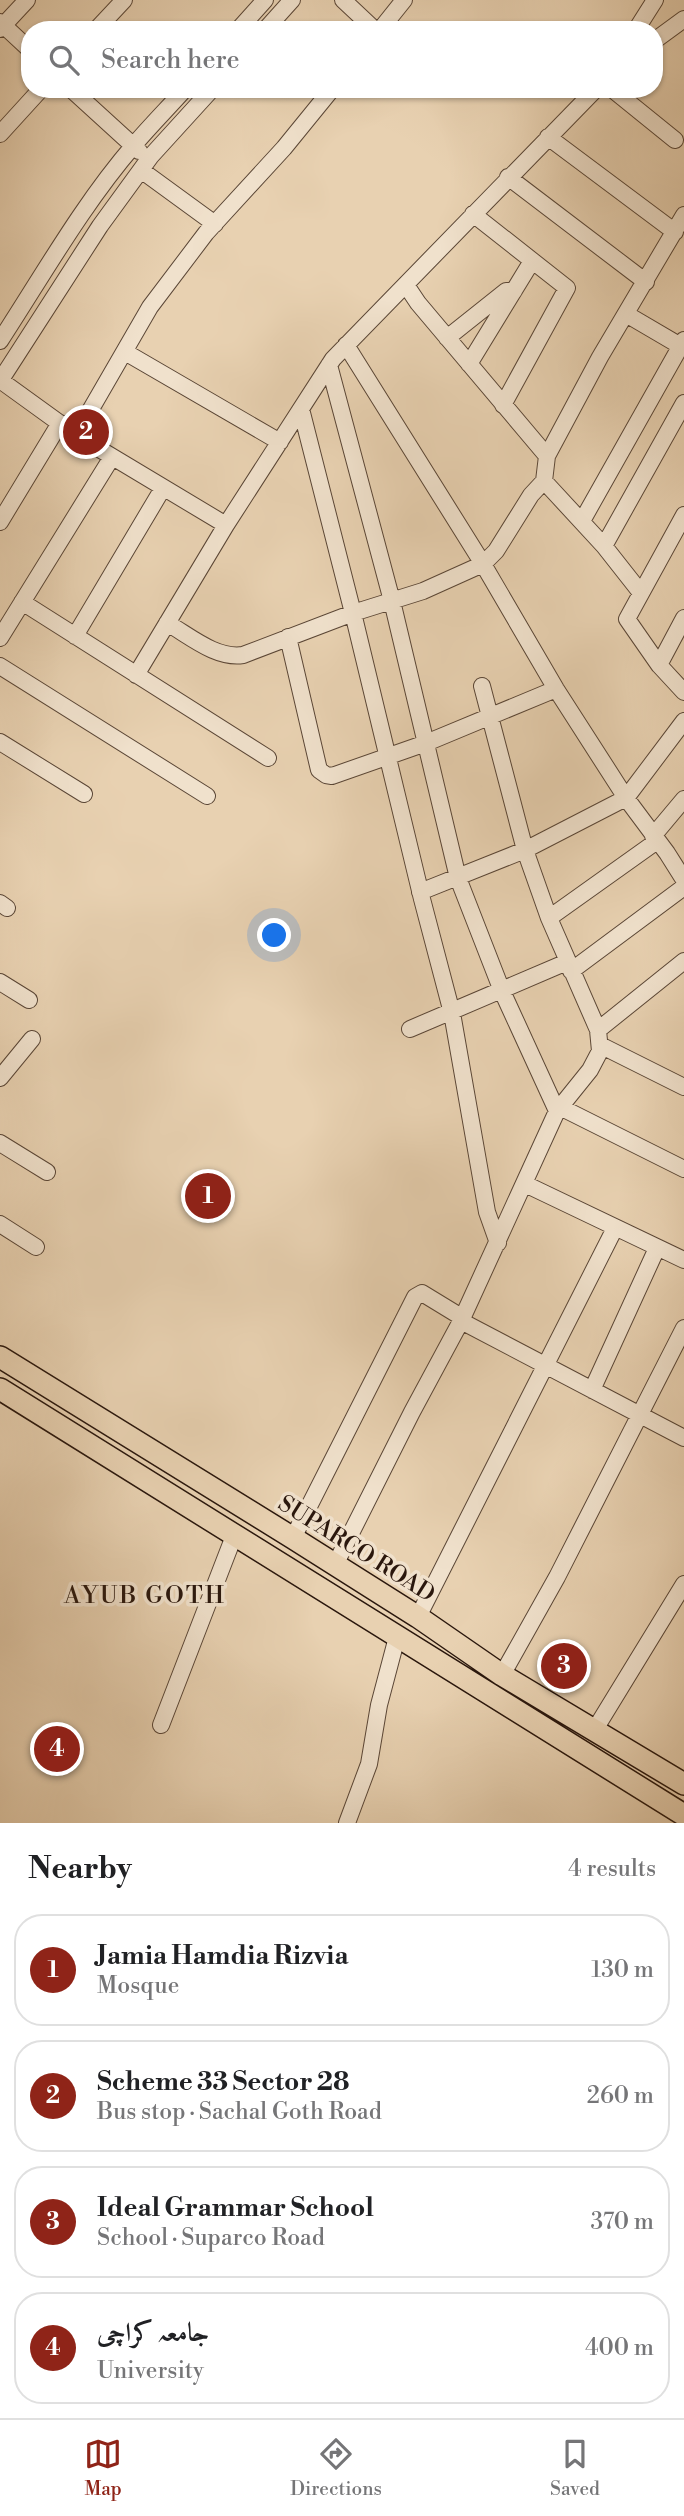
<!DOCTYPE html>
<meta charset="utf-8">
<style>
body{margin:0;font-family:"Libre Bodoni",Amiri,serif;background:#f2f2f2;color:#202124}
.you{position:absolute;left:275px;top:936px;width:24px;height:24px;margin:-18px;border:5px solid #fff;border-radius:50%;background:#1a73e8;box-shadow:0 0 0 10px #1a73e833}
.badge{display:grid;place-items:center;width:46px;height:46px;border-radius:50%;background:#8f2418;color:#fff;font-size:23px;font-weight:700}
.pin{position:absolute;translate:-50% -50%;border:4px solid #fff;box-shadow:0 2px 7px #0006}
.list{margin:0;padding:0;list-style:none}
h2{display:flex;justify-content:space-between;align-items:center;height:91px;margin:0;padding:0 28px;font-size:30px}
h2 small{font-size:23px;font-weight:400;color:#757577}
.list li{display:grid;grid-template-columns:46px 1fr auto;gap:21px;align-items:center;box-sizing:border-box;height:112px;margin:0 14px 14px;padding:0 14px;border:2px solid #e0e0e0;border-radius:28px}
.list b{display:block;font-size:26px;white-space:nowrap}
.list p{margin:0;font-size:23px;white-space:nowrap;color:#757577}
.list em{font-size:23px;font-style:normal;color:#757577}
.icon{flex:none;width:38px;height:38px;fill:none;stroke:currentColor;stroke-width:2;stroke-linecap:round;stroke-linejoin:round}
.map{position:relative;flex:none;width:684px;height:1823px;overflow:hidden}
.search{position:absolute;background:#fff;box-shadow:0 2px 5px #0004;left:21px;right:21px;top:21px;height:77px;display:flex;align-items:center;gap:18px;box-sizing:border-box;padding:0 24px;border-radius:28px;color:#757577;font-size:26px}
.sheet{height:595px;background:#fff}
nav{display:flex;justify-content:space-around;align-items:center;box-sizing:border-box;height:98px;border-top:2px solid #e0e0e0;background:#fff;font-size:19px;color:#757577}
nav a{display:grid;justify-items:center;gap:4px}
nav .on{color:#8f2418}
.map>svg:first-child{display:block}
</style>
<div class="map">
<svg width="684" height="1823" viewBox="0 0 684 1823">
<rect width="100%" height="100%" fill="#e8d1b1"/>
<filter id="stains"><feTurbulence type="fractalNoise" baseFrequency=".00286" numOctaves="4"/><feColorMatrix values="0 0 0 0 .2 0 0 0 0 .09 0 0 0 0 .02 0 0 0 .5 -.17"/></filter>
<radialGradient id="worn" r=".72"><stop offset=".6" stop-color="#630" stop-opacity="0"/><stop offset="1" stop-color="#630" stop-opacity=".3"/></radialGradient>
<g fill="none" stroke-linecap="round" stroke-linejoin="round">
<defs>
<path id="minor" d="M 343,0 L 375,30
M 0,22 L 30,50
M 0,29 L 27,0
M 96,30 L 124,0
M 238,30 L 265,0
M 265,30 L 292,0
M 380,30 L 404,0
M 636,30 L 655,0
M 654,41 L 684,19
M 71,89 L 139,151
M 612,89 L 675,140
M 0,134 L 41,89
M 548,137 L 675,232
M 141,170 L 215,224
M 508,177 L 646,282
M 473,214 L 567,288 L 503,405
M 406,285 L 418,303 L 547,456 L 544,481 L 604,546
M 626,314 L 684,348
M 447,338 L 506,291 L 514,291
M 0,341 C 43,275 83,204 134,145 C 150,126 168,108 185,89
M 346,345 L 483,564 L 556,689 L 626,798 L 667,853 L 684,880
M 125,352 L 280,442
M 469,364 L 532,261
M 329,365 L 392,601 L 458,878 L 502,991 L 557,1111
M 0,380 L 76,435 L 226,525
M 0,381 L 100,226 L 151,156 L 212,89
M 301,409 L 353,613 L 422,899 L 452,1013 L 487,1212 L 498,1243
M 76,435 L 150,307 L 206,233 L 284,148 L 332,89
M 547,456 L 600,357 L 684,215
M 684,515 L 627,619 L 659,665 L 684,692
M 582,521 L 684,340
M 0,522 L 60,423
M 641,593 L 604,546 L 684,403
M 22,602 L 268,758
M 167,623 C 190,636 216,659 243,655 L 353,613 L 423,591 L 483,564 L 496,551 L 531,495 L 544,481
M 75,636 L 163,488
M 288,637 L 319,770 L 326,775 L 332,776 L 426,743 L 556,689
M 0,638 L 112,457
M 659,665 L 684,618
M 0,666 L 207,796
M 136,675 L 226,525 L 333,359 L 596,89
M 0,742 L 84,794
M 653,836 L 684,799
M 420,892 L 525,850 L 626,798 L 684,721
M 0,903 L 7,908
M 549,918 L 657,841
M 571,971 L 684,887
M 0,982 L 29,1000
M 410,1029 L 567,962
M 598,1030 L 684,961
M 600,1045 L 684,1087
M 0,1078 L 32,1039
M 560,1107 L 684,1169
M 0,1143 L 47,1172
M 525,1184 L 684,1260
M 0,1224 L 36,1247
M 461,1321 L 684,1438
M 592,1390 L 657,1248
M 293,1538 L 415,1297 L 422,1293 L 463,1318
M 335,1565 L 412,1412 L 461,1321 L 557,1111 L 590,1070 L 600,1051 L 598,1030 L 549,918 L 525,850 L 482,686
M 418,1617 L 615,1228
M 502,1675 L 557,1577 L 684,1328
M 161,1725 L 234,1536
M 594,1731 L 684,1584
M 347,1823 L 369,1764 L 379,1705 L 397,1637"/>
<path id="major" d="M 0,1357 L 293,1538 L 418,1617 L 502,1675 L 684,1784
M 0,1389 L 684,1815"/>
</defs>
<use href="#minor" stroke="#5a4636" stroke-width="18"/>
<use href="#major" stroke="#2a170d" stroke-width="24"/>
<use href="#minor" stroke="#f0e1cc" stroke-width="16"/>
<use href="#major" stroke="#e8d1b1" stroke-width="21"/>
</g>
<g text-anchor="middle" stroke-width="7" stroke-linejoin="round" paint-order="stroke">
<g font-size="23" fill="#2a170d" stroke="#f0e1cc">
<text transform="translate(357 1548) rotate(32)" y="8">SUPARCO ROAD</text>
</g>
<g font-size="24" letter-spacing="2" fill="#2a170d" stroke="#f0e1cc">
<text x="145" y="1603">AYUB GOTH</text>
</g>
</g>
<rect width="100%" height="100%" filter="url(#stains)"/>
<rect width="100%" height="100%" fill="url(#worn)"/>
</svg>
<div class="you"></div>
<div class="pin badge" style="left:208px;top:1196px">1</div>
<div class="pin badge" style="left:86px;top:432px">2</div>
<div class="pin badge" style="left:564px;top:1666px">3</div>
<div class="pin badge" style="left:57px;top:1749px">4</div>
<div class="search"><svg class="icon" aria-label="search" viewBox="0 0 24 24"><circle cx="10" cy="10" r="6"/><path d="M15 15l6 6"/></svg>Search here</div>
</div>
<section class="sheet">
<h2>Nearby<small>4 results</small></h2>
<ul class="list">
<li><span class="badge">1</span><div><b>Jamia Hamdia Rizvia</b><p>Mosque</p></div><em>130 m</em></li>
<li><span class="badge">2</span><div><b>Scheme 33 Sector 28</b><p>Bus stop · Sachal Goth Road</p></div><em>260 m</em></li>
<li><span class="badge">3</span><div><b>Ideal Grammar School</b><p>School · Suparco Road</p></div><em>370 m</em></li>
<li><span class="badge">4</span><div><b>جامعہ کراچی</b><p>University</p></div><em>400 m</em></li>
</ul>
</section>
<nav>
<a class="on"><svg class="icon" aria-label="map" viewBox="0 0 24 24"><path d="M3 6l6-2 6 2 6-2v14l-6 2-6-2-6 2zM9 4v14M15 6v14"/></svg>Map</a>
<a><svg class="icon" aria-label="directions" viewBox="0 0 24 24"><path d="M12 3l9 9-9 9-9-9zM9 14v-3h6M13 9l2 2-2 2"/></svg>Directions</a>
<a><svg class="icon" aria-label="saved" viewBox="0 0 24 24"><path d="M7 4h10v16l-5-4-5 4z"/></svg>Saved</a>
</nav>
